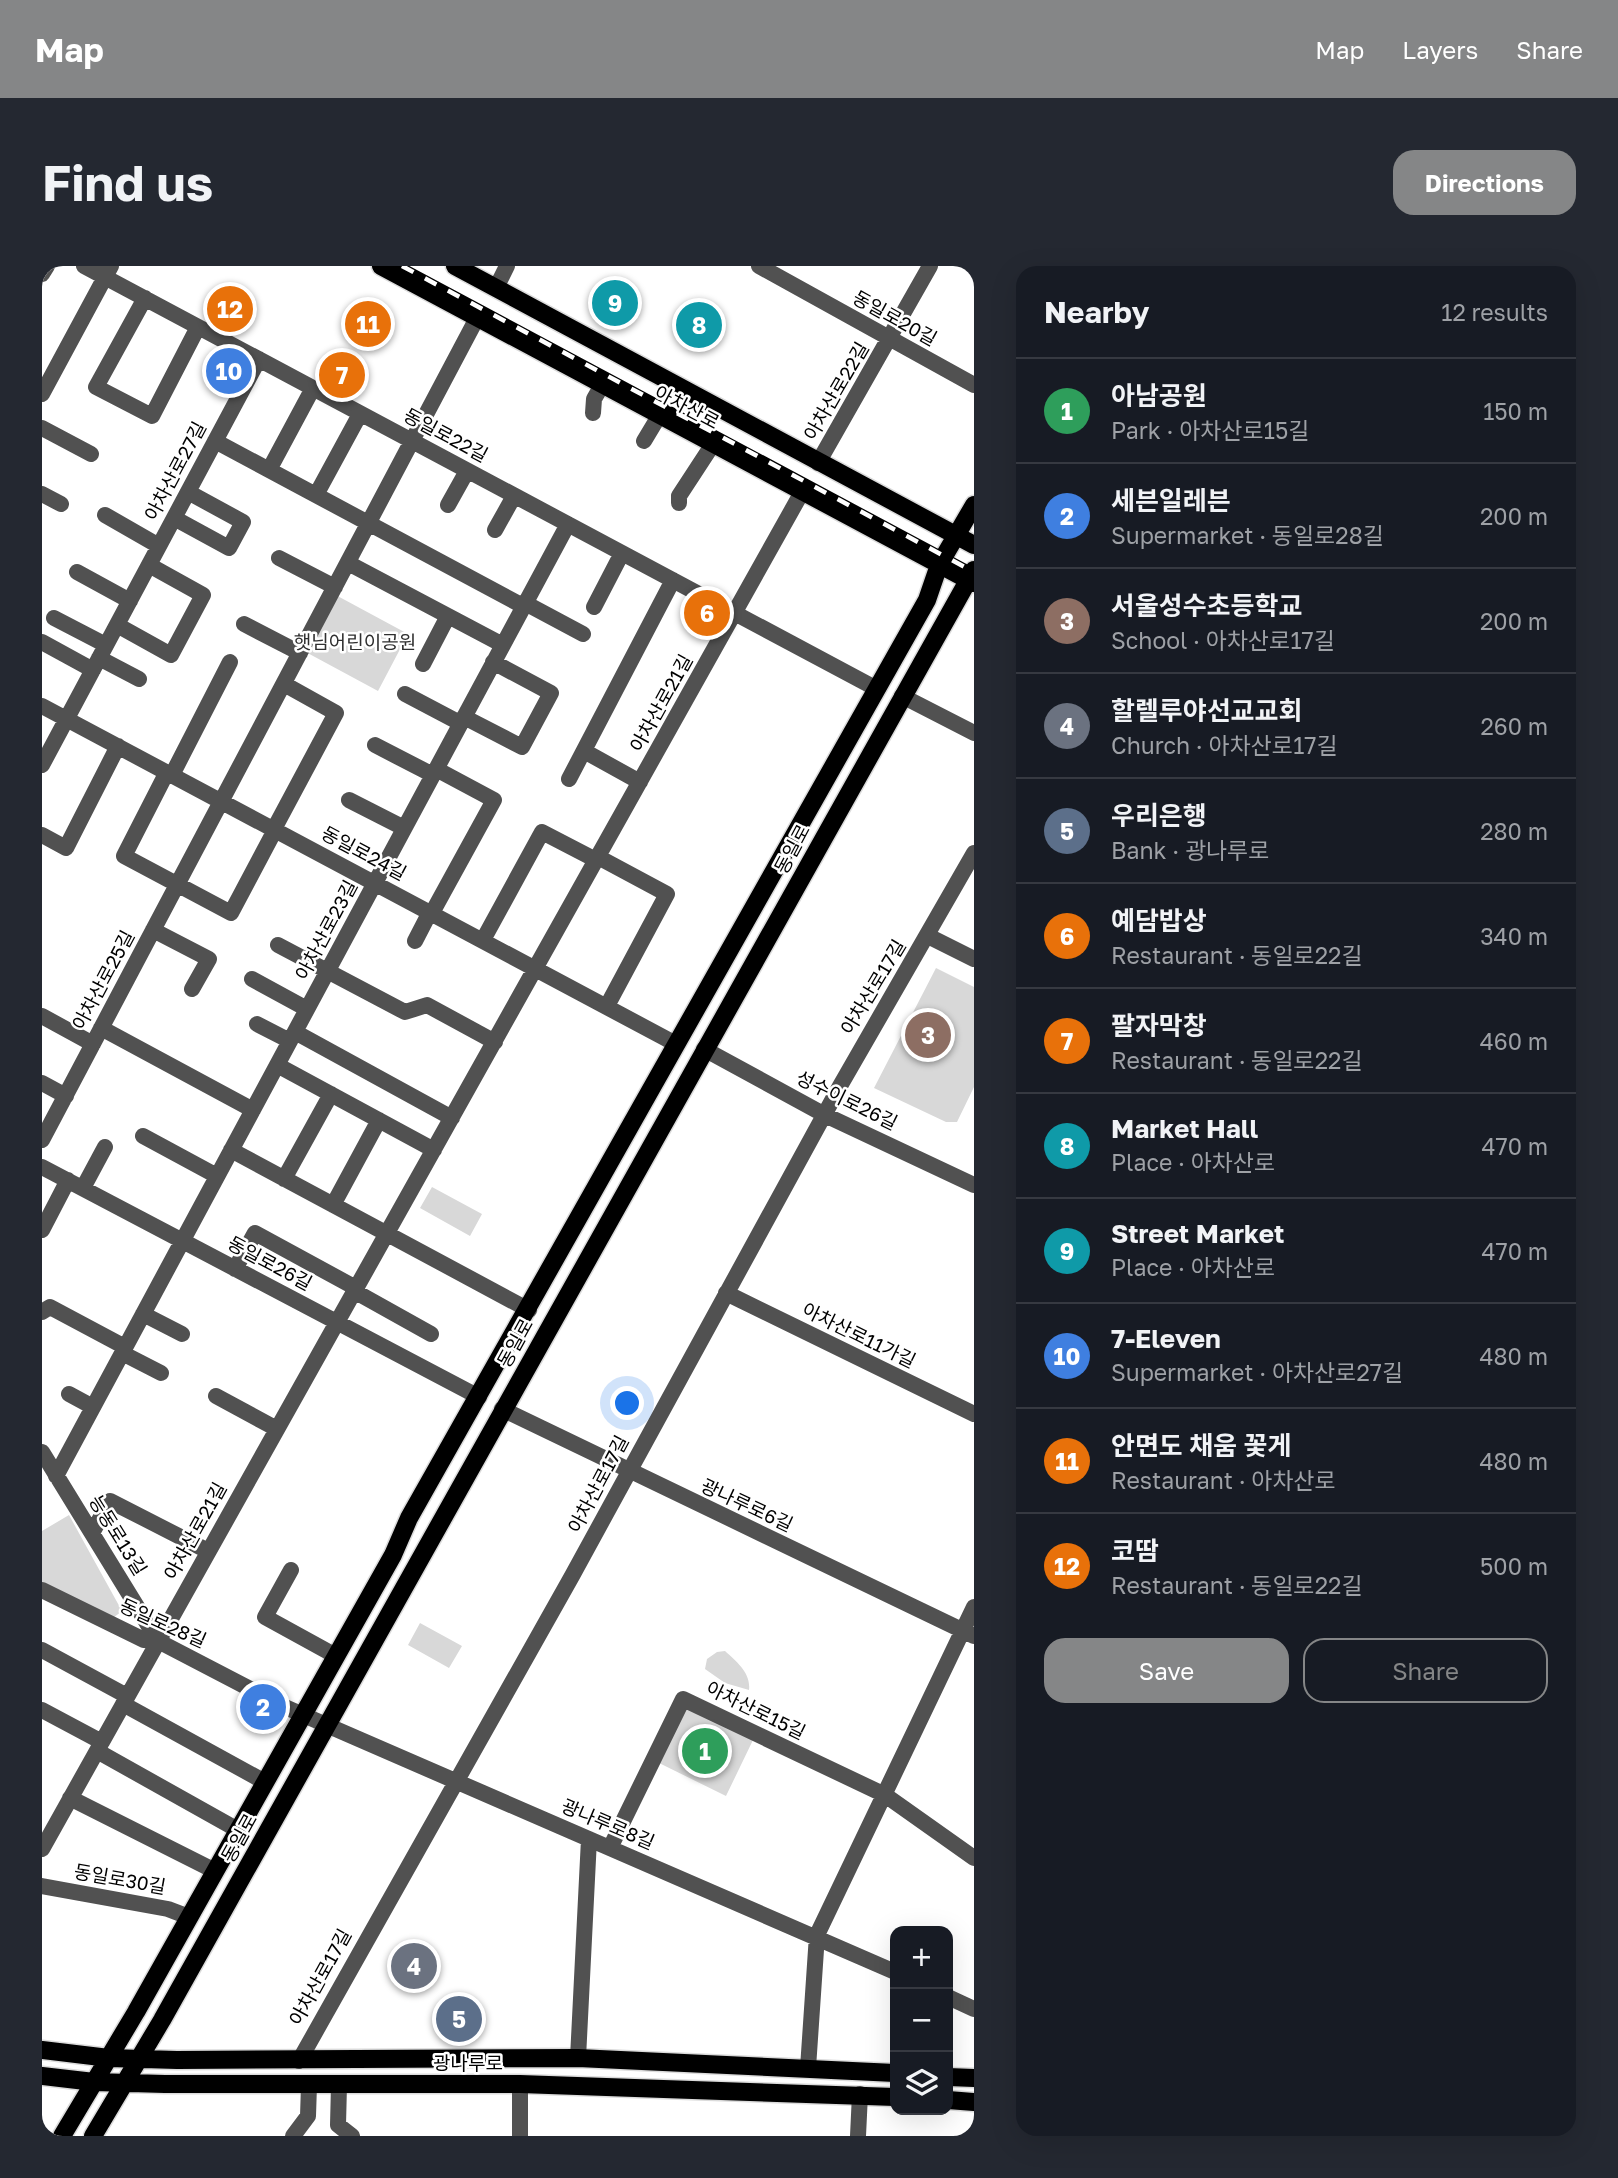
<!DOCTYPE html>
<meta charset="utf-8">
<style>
body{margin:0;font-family:"Golos Text","Noto Sans KR",sans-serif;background:#242831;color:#f1f3f6}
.controls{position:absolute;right:21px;bottom:21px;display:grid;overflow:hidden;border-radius:14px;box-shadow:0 7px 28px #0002}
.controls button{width:63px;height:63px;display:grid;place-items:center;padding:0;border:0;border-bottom:2px solid #363941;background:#171b24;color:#f1f3f6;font:35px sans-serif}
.you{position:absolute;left:586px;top:1138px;width:24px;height:24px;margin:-18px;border:5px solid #fff;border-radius:50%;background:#1a73e8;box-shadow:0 0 0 10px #1a73e833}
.badge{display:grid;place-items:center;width:46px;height:46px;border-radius:50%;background:#858687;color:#fff;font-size:23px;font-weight:700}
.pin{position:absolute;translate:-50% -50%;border:4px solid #fff;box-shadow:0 2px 7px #0006}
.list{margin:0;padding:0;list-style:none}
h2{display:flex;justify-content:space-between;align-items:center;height:91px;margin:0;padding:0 28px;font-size:30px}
h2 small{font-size:23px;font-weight:400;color:#9ea1a6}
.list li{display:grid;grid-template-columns:46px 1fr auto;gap:21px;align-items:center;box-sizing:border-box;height:105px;padding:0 28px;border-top:2px solid #363941}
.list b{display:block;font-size:26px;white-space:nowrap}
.list p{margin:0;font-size:23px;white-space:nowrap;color:#9ea1a6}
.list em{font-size:23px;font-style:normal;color:#9ea1a6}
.actions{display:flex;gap:14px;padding:21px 28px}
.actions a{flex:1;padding:16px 0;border:2px solid #858687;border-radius:21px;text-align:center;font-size:24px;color:#858687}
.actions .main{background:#858687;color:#fff}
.icon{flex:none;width:38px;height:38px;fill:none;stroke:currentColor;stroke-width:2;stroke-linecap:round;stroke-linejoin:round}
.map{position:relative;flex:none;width:932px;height:1870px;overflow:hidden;border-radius:21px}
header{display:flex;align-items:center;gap:42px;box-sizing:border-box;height:98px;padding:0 35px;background:#858687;color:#fff}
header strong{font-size:33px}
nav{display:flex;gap:38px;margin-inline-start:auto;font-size:24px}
.intro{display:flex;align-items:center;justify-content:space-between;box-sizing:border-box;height:168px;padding:0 42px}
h1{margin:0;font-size:49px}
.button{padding:18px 32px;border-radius:21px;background:#858687;color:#fff;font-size:24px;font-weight:700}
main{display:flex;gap:42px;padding:0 42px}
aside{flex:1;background:#171b24;border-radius:21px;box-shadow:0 7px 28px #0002}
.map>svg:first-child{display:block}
</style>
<header>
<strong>Map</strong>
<nav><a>Map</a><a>Layers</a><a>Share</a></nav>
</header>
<div class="intro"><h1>Find us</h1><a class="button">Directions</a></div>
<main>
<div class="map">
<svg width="932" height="1870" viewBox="0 0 932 1870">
<rect width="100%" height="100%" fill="#fff"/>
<path fill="#d8d8d8" d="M 290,327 L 366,368 L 336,425 L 260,384 Z
M 894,702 L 932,721 L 932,821 L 915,856 L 904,856 L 832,822 Z
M 390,921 L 440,948 L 428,970 L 378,942 Z
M 27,1249 L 80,1345 L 71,1352 L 0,1316 L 0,1265 Z
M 378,1357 L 420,1380 L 407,1402 L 366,1379 Z
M 683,1385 C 695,1396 709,1407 707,1424 L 683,1417 L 663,1403 L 665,1393 L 675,1386 Z
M 642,1440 L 711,1474 L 684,1530 L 615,1496 Z"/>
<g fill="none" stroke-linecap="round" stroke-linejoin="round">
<defs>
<path id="major" d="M 339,0 L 932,317
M 413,0 L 932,279
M 0,1784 L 67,1792 L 135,1794 L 536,1792 L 853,1807
M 0,1810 L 52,1816 L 123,1818 L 478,1818 L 853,1831
M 906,1811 L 932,1812
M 906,1834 L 932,1836
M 20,1870 L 94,1746 L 351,1289 L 367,1252 L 885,334 L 897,299 L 932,239
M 51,1870 L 120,1754 L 932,304"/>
</defs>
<use href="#major" stroke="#dbdbdb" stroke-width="21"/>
<path stroke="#515151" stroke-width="16" d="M 42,0 L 835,423
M 717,0 L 932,119
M 0,8 L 5,0
M 454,22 L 465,0
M 103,32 L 54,121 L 110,150 L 156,61
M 0,128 L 69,0
M 551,147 L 552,133 L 560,119
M 0,162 L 49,188
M 173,175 L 481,340
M 602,175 L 617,150
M 776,197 L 888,0
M 227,204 L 271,122
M 0,228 L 19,238
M 274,229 L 318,148
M 637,237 L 637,230 L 671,178
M 406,239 L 425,205
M 63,249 L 117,280
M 132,252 L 187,282 L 201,256 L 146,226
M 453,264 L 472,230
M 237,292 L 293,321
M 306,297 L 461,379
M 35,306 L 88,335
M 483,337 L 541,368
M 552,341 L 580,287
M 12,352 L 64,379
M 202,358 L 258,387
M 75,359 L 129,389 L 161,329 L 107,299
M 0,376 L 51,404
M 57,392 L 97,413
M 381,398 L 406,350
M 363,428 L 418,457
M 860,430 L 932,467
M 0,440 L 634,778
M 422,451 L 480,481 L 509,427 L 451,396
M 333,479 L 391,509
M 542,485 L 598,516
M 0,499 L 217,93
M 125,506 L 82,590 L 189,647 L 233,564
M 130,509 L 188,396
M 527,513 L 631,314
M 307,534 L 362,562
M 232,563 L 294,447 L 242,418
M 0,569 L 24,582 L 76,480
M 556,591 L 625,628 L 565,740
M 390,647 L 452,534 L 394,503
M 111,664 L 167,693 L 150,723
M 886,670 L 932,693
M 441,674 L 500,566 L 554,594
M 373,675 L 388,646
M 236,679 L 363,746 L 385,739 L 453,776
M 210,713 L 265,743
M 0,750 L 51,778
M 215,758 L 248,775
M 59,762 L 211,844
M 253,766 L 410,852
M 662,783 L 783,849 L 932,919
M 235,799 L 392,884
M 0,817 L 24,830
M 101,870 L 175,910
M 0,874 L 435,52
M 189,884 L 487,1044
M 0,901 L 437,1131
M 242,913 L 289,828
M 41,922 L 63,881
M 291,939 L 337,854
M 0,964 L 26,914
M 193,1003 L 213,967 L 314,1022
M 312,1025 L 389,1068
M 684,1027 L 932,1148
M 0,1046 L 8,1041 L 83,1081
M 101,1048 L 140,1068
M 80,1087 L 119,1107
M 27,1128 L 51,1141
M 174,1130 L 235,1163
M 460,1143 L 932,1370
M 0,1186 L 116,1375
M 14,1210 L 526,258
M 50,1267 L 68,1235 L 166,1285
M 249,1304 L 223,1351 L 294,1390
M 0,1324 L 102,1374 L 116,1375 L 243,1441 L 853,1706
M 0,1384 L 85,1430
M 81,1438 L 223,1516
M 0,1444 L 60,1476
M 55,1485 L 196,1564
M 28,1532 L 173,1605
M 568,1582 L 641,1433 L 843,1529 L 932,1592
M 0,1583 L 760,226
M 0,1620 L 126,1643 L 147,1651
M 906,1731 L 932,1743
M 536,1792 L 547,1573
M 257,1795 L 530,1310 L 798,820 L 932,587
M 766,1802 L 775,1669 L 932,1341
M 478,1818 L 478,1870
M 297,1819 L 296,1859 L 310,1870
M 251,1870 L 266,1850 L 267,1819
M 816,1870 L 818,1828"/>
<use href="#major" stroke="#000" stroke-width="18"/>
<defs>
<path id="rail" d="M 360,0 L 932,306"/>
</defs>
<use href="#rail" stroke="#000" stroke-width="7"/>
<use href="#rail" stroke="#fff" stroke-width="4.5" stroke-dasharray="13" stroke-linecap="butt"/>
</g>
<g text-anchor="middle" stroke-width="5" stroke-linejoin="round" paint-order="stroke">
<g font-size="19" fill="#000" stroke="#fff">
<text transform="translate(853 52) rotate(29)" y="7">동일로20길</text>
<text transform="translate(794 125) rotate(-60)" y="7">아차산로22길</text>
<text transform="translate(645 141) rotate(28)" y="7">아차산로</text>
<text transform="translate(404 169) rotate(28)" y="7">동일로22길</text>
<text transform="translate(133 205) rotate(-62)" y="7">아차산로27길</text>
<text transform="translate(619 437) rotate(-61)" y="7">아차산로21길</text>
<text transform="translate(750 583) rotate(-62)" y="7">동일로</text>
<text transform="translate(322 587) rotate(28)" y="7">동일로24길</text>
<text transform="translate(284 664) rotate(-62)" y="7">아차산로23길</text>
<text transform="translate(61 714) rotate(-62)" y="7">아차산로25길</text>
<text transform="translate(831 721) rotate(-59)" y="7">아차산로17길</text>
<text transform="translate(805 834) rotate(26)" y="7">성수이로26길</text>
<text transform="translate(228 997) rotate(28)" y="7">동일로26길</text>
<text transform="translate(817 1069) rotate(26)" y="7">아차산로11가길</text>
<text transform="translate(473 1077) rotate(-61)" y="7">동일로</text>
<text transform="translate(556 1218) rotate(-62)" y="7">아차산로17길</text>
<text transform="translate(705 1239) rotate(25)" y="7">광나루로6길</text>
<text transform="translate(153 1265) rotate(-61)" y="7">아차산로21길</text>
<text transform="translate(76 1269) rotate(58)" y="7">능동로13길</text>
<text transform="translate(121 1357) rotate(24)" y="7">동일로28길</text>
<text transform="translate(714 1444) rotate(26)" y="7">아차산로15길</text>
<text transform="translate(566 1558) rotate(23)" y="7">광나루로8길</text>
<text transform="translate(197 1572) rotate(-61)" y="7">동일로</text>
<text transform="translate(78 1613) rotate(10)" y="7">동일로30길</text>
<text transform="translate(278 1711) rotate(-61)" y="7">아차산로17길</text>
<text x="426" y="1804">광나루로</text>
</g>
<g font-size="19" fill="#2f2f2f" stroke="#fff">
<text x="313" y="383">햇님어린이공원</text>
</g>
</g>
</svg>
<div class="controls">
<button>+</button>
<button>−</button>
<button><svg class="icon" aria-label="layers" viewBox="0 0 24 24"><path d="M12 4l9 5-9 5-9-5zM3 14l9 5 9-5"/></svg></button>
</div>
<div class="you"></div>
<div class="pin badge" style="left:663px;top:1485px;background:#2e9e5b">1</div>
<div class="pin badge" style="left:221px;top:1441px;background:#3f7fe0">2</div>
<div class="pin badge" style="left:886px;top:769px;background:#8d6e63">3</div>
<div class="pin badge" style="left:372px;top:1700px;background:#6b7280">4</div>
<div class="pin badge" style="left:417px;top:1753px;background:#5c6f8a">5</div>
<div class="pin badge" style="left:665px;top:347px;background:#e8710a">6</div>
<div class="pin badge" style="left:300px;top:109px;background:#e8710a">7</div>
<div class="pin badge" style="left:657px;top:59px;background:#0f9aa8">8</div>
<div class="pin badge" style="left:573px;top:37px;background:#0f9aa8">9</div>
<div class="pin badge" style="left:187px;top:105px;background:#3f7fe0">10</div>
<div class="pin badge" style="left:326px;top:58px;background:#e8710a">11</div>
<div class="pin badge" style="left:188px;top:43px;background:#e8710a">12</div>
</div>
<aside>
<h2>Nearby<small>12 results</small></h2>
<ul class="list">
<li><span class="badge" style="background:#2e9e5b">1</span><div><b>아남공원</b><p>Park · 아차산로15길</p></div><em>150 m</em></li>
<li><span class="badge" style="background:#3f7fe0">2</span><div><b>세븐일레븐</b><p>Supermarket · 동일로28길</p></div><em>200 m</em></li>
<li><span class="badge" style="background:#8d6e63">3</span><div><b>서울성수초등학교</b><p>School · 아차산로17길</p></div><em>200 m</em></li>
<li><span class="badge" style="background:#6b7280">4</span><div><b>할렐루야선교교회</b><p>Church · 아차산로17길</p></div><em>260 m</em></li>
<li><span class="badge" style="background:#5c6f8a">5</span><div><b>우리은행</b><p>Bank · 광나루로</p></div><em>280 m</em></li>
<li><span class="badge" style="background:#e8710a">6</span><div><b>예담밥상</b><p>Restaurant · 동일로22길</p></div><em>340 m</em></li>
<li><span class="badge" style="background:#e8710a">7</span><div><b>팔자막창</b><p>Restaurant · 동일로22길</p></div><em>460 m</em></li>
<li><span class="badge" style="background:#0f9aa8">8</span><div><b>Market Hall</b><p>Place · 아차산로</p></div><em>470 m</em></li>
<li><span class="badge" style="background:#0f9aa8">9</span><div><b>Street Market</b><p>Place · 아차산로</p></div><em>470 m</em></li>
<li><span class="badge" style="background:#3f7fe0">10</span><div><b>7-Eleven</b><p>Supermarket · 아차산로27길</p></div><em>480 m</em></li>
<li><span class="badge" style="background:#e8710a">11</span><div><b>안면도 채움 꽃게</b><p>Restaurant · 아차산로</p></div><em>480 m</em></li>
<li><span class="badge" style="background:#e8710a">12</span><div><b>코땀</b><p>Restaurant · 동일로22길</p></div><em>500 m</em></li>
</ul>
<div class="actions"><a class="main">Save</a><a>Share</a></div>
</aside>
</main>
